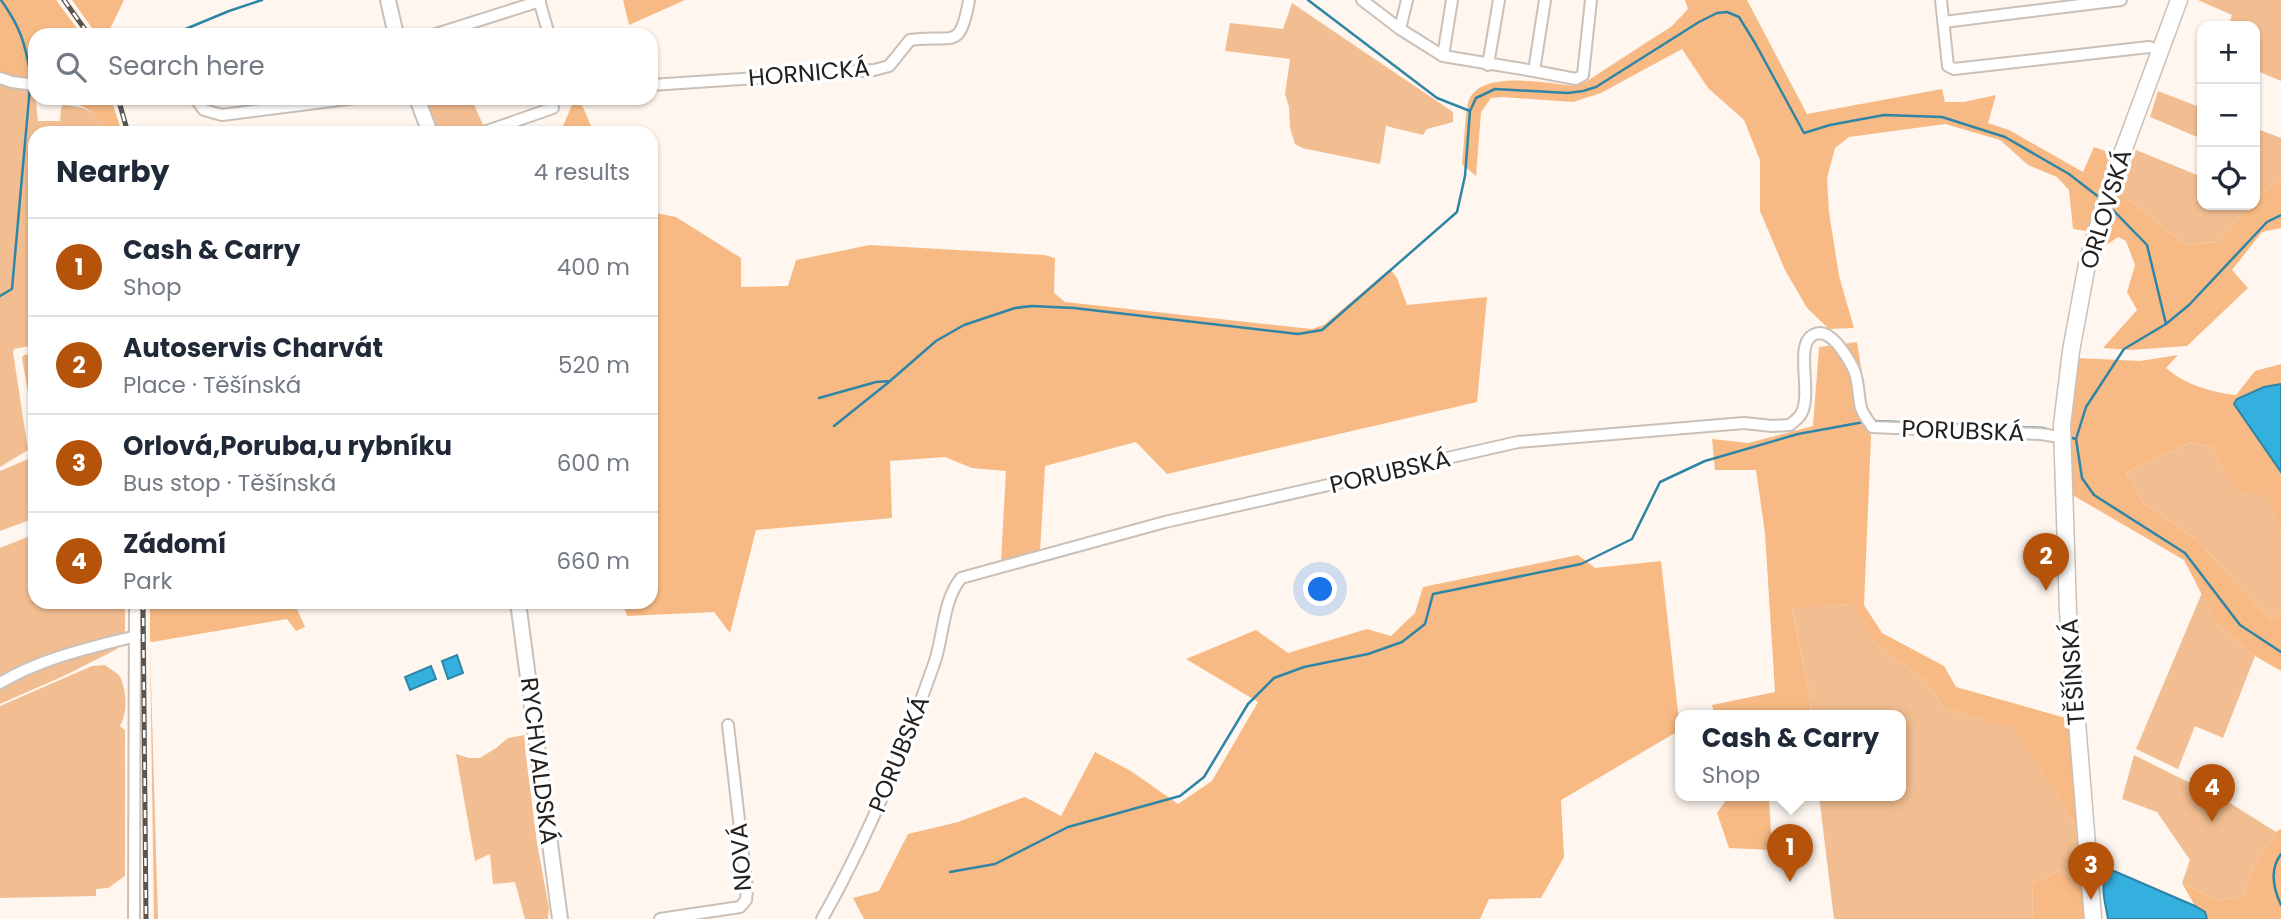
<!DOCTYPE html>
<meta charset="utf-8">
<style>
body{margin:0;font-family:Poppins,sans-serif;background:#f6f6f7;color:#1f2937}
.controls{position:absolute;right:21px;top:21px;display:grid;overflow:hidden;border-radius:14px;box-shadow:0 2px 5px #0004}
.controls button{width:63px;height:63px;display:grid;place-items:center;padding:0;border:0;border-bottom:2px solid #e0e1e3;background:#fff;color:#1f2937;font:35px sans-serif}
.you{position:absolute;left:1321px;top:590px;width:24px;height:24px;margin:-18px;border:5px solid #fff;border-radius:50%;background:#1a73e8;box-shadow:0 0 0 10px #1a73e833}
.badge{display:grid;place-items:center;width:46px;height:46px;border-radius:50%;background:#b45309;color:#fff;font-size:23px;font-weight:700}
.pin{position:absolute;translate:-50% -58px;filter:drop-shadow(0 2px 4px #0008)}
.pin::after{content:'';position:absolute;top:37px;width:24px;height:21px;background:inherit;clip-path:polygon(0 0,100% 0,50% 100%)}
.popup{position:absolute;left:1675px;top:710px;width:231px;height:91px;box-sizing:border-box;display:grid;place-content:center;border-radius:14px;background:#fff;filter:drop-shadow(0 2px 5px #0005);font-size:23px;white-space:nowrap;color:#747a83}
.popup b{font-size:26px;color:#1f2937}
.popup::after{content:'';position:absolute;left:50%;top:100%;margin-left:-14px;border:14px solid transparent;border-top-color:#fff}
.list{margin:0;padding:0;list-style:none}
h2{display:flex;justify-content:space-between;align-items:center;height:91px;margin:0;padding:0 28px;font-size:30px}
h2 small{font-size:23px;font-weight:400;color:#747a83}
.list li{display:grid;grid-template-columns:46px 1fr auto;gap:21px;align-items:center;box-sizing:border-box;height:98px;padding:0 28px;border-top:2px solid #e0e1e3}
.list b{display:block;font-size:26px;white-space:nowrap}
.list p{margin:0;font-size:23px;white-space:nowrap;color:#747a83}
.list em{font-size:23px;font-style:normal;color:#747a83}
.icon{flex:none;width:38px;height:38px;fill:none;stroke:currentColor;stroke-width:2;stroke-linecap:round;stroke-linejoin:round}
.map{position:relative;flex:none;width:2281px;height:919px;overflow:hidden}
.search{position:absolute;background:#fff;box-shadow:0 2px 5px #0004;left:28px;top:28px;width:630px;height:77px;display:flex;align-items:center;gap:18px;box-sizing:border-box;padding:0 24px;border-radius:21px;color:#747a83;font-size:26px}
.panel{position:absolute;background:#fff;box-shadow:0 2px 5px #0004;left:28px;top:126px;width:630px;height:483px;border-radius:21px}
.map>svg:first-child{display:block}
</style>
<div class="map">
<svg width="2281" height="919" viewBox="0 0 2281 919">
<rect width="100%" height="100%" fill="#fef6ef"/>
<path fill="#f2be91" d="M 2198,0 L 2281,0 L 2281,81 L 2255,70 L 2255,26 L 2228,26 L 2232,15 Z
M 1292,3 L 1453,112 L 1453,122 L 1427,129 L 1423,135 L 1386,126 L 1380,164 L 1302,148 L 1295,144 L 1290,128 L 1289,107 L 1285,94 L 1290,59 L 1225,51 L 1230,23 L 1283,29 Z
M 0,83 L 35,93 L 38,121 L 60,121 L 61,108 L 63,105 C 87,108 97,109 107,133 L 35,133 L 35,345 L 14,349 L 13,352 L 28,450 L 0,467 Z
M 2158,91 L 2202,108 L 2202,139 L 2150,117 Z
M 427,98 L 471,98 L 485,129 L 469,133 L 437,133 C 432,123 425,109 427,98 Z
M 2255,128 L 2281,138 L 2281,180 L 2266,189 L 2255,201 Z
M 2136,150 L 2202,177 L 2202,205 L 2251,205 L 2217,242 L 2186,245 L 2130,201 L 2118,194 Z
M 35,353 L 35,433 L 22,358 L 24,355 Z
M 2192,442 L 2211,447 L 2223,471 L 2266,494 L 2281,533 L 2281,613 L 2271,620 L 2196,539 L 2143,503 L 2126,473 Z
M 35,456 L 35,518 L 0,531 L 0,471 Z
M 35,534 L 35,602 L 125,602 L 125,631 L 117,649 L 68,674 L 0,704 L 0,548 Z
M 2202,593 L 2217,624 L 2255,656 L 2223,738 L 2195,726 L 2178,769 L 2136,749 Z
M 1853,604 L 1873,642 L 1924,680 L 1945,708 L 1977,719 L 2015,727 L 2077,828 L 2082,883 L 2058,871 L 2032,883 L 2033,919 L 1834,919 L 1819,796 L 1900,796 L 1900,716 L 1811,716 L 1809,690 L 1792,607 Z
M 150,647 L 158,919 L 154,919 Z
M 105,665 L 119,675 C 127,689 128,713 120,726 L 125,730 L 125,876 L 108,888 L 96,889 L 96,896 L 0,898 L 0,706 L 92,666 Z
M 525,735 L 525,748 L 537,843 L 549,908 L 548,919 L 525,919 L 515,882 L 493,884 L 490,854 L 475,861 L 456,754 L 469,758 L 480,758 L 496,748 L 508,738 Z
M 2134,755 L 2230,803 L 2276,832 L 2254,866 L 2244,896 L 2219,901 L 2182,883 L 2190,860 L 2157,812 L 2122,799 Z"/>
<path fill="#f8ba84" d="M 0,0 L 56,0 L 82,35 L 35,35 L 35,87 L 0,72 Z
M 72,0 L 124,0 L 107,35 L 97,35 Z
M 623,0 L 685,0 L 629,25 Z
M 1685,0 L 1747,0 L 1807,114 L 1942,89 L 1945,102 L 1964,102 L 1996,95 L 1988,123 L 2009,130 L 2083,172 L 2094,147 L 2111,153 L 2087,231 L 2073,229 L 2069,190 L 2057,177 L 2028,165 L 2000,140 L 1945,124 L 1849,137 L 1835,148 L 1827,178 L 1829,212 L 1839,276 L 1854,328 L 1829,329 L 1807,308 L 1785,270 L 1760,211 L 1760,160 L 1744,120 L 1708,88 L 1682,49 L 1601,93 L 1573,102 L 1503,97 L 1491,98 L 1481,112 L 1476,176 L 1462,164 C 1464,150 1465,110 1469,100 C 1482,69 1549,84 1576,86 L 1587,81 L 1672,26 L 1688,9 Z
M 62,98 L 111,98 L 122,133 L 107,133 C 98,110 84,107 62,98 Z
M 575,98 L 579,98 L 594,133 L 560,133 Z
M 2281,180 L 2281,228 L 2262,232 L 2232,270 L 2248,288 L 2187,346 L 2130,350 L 2103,348 L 2137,310 L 2127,292 L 2135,265 L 2126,241 L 2118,237 L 2102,248 L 2118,193 L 2130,201 L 2186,245 L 2217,242 L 2251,205 L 2255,205 L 2255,201 L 2266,189 Z
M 651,212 L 676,217 L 741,258 L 741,287 L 788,286 L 796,260 L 870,245 L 1044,255 L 1055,258 L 1054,293 L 1065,302 L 1312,329 L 1324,325 L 1390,269 L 1397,278 L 1407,305 L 1487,297 L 1477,402 L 1167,474 L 1136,442 L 1045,466 L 1040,552 L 1001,562 L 1006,471 L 972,468 L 945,457 L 890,461 L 892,518 L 756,530 L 730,633 L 714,612 L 627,616 L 622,602 L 651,602 Z
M 1857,342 L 1869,417 L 1871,437 L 1864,605 L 1882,633 L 1944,666 L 1956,687 L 2069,719 L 2077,828 L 2015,728 L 1977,719 L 1945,708 L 1924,680 L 1873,642 L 1852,604 L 1792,608 L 1809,690 L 1811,716 L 1715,716 L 1712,705 L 1775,692 L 1765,533 L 1756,470 L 1715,470 L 1712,439 L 1748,443 L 1813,426 L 1819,347 Z
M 2178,355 L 2166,368 C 2186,385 2210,392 2236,395 L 2255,371 L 2281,364 L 2281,384 L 2264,387 L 2234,404 L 2281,472 L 2281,533 L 2266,495 L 2239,491 L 2223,471 L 2211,447 L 2192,442 L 2126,473 L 2143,503 L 2196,539 L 2271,620 L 2281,613 L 2281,671 L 2255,656 L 2217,624 L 2184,560 L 2069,493 L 2070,416 L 2078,358 L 2140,361 Z
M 1578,555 L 1595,568 L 1661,561 L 1680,730 L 1561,800 L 1564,857 L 1541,898 L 1489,899 L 1480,919 L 864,919 L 853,898 L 879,891 L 908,834 L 958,822 L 1025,797 L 1061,816 L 1095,752 L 1131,771 L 1178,804 L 1212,781 L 1258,702 L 1186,659 L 1256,630 L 1288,653 L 1367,629 L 1391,636 L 1415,613 L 1423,587 Z
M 150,602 L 294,602 L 305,627 L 296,631 L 287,619 L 152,642 L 150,641 Z
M 1729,796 L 1773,796 L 1769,799 L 1772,850 L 1729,848 L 1717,813 Z
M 2281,829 L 2281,919 L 2208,919 L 2205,912 L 2195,906 L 2182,883 L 2219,901 L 2244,896 L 2254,866 L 2276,832 Z
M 2058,871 L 2082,883 L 2085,919 L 2033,919 L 2032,883 Z"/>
<path fill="#34b0df" stroke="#2f85a5" stroke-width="2" d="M 2281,384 L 2281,472 L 2234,404 L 2237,399 L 2264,387 Z
M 457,655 L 463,673 L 448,679 L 442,661 Z
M 431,666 L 436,679 L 410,690 L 405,677 Z
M 2114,871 L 2195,906 L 2205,912 L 2207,919 L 2108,919 C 2106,905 2096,877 2114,871 Z"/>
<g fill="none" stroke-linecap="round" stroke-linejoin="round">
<path stroke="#2f85a5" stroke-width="2.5" d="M 1,0 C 21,28 25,43 31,77
M 1308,0 L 1437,98 L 1470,111 L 1476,98 L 1495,89 L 1568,93 L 1583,91 L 1596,87 L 1699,22 L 1717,13 L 1727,12 L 1739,17 L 1755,43 L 1804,133 L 1830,125 L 1884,115 L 1942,117 L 2005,137 L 2069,174 L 2100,198
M 171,35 L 229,11 L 262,0
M 2110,207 L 2147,245 L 2166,324
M 2281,215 L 2267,222 L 2189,305 L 2166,324 L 2124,349 L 2086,407 L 2076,439 L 2082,478 L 2094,495 L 2185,553 L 2240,625 L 2281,652
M 0,296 L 12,289 L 30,87
M 819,398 L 876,382 L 890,381 L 936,341 L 964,325 L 1015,308 L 1032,306 L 1074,308 L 1298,334 L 1322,330 L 1457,212 L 1465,176 L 1470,111
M 1874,421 L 2043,428 L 2049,430
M 834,426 L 889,382
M 2068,437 L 2076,439
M 2281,854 C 2269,870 2273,888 2281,905
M 950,872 L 995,864 L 1068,827 L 1180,796 L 1204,777 L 1248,704 L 1274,678 L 1304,667 L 1368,654 L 1402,642 L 1425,624 L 1433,594 L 1581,564 L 1632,539 L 1660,482 L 1705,461 L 1798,434 L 1864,422"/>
<defs>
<path id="minor" d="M 539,0 L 549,35
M 1362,0 L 1400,29 L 1443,56 L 1534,71 L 1545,0
M 1941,0 L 1948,66 L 1954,69 L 2149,47 L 2161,50
M 1944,22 L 2121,0
M 1400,29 L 1407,0
M 433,35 L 540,1
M 1443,56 L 1452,0
M 1488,65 L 1499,0
M 1534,71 L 1576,79 L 1583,75 L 1591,0
M 0,78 L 12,82 L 35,85
M 651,85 L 874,70 L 889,66 L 910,40 C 951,33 960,54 969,0
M 195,98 L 204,110 L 222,115 L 355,98
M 481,133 L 553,108
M 0,683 C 42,658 89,648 136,636
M 134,919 L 135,602
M 660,919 L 740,907 L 746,900 L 747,889 L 728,725
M 822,919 C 868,838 903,752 934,664 C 944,636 942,602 961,578 L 1165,522 L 1518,442 L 1744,423 L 1772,426 L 1790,425 C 1793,422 1799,418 1801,414 C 1813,394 1794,345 1813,335 C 1830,325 1848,358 1854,370 C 1859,382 1858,396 1861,408 C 1863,415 1869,421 1872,427 L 2040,434 L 2061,437"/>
<path id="tertiary" d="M 388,0 L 396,35
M 417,98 L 430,133
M 518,602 L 560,919"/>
<path id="secondary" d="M 2093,919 L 2068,611 L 2062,425 L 2071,351 L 2088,259 L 2112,181 L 2179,0"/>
</defs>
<use href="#minor" stroke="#cac0b8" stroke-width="14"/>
<use href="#tertiary" stroke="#cac0b8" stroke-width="18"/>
<use href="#secondary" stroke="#cac0b8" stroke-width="19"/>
<use href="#minor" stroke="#fff" stroke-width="10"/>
<use href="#tertiary" stroke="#fff" stroke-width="14"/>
<use href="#secondary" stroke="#fff" stroke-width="16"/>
<defs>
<path id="rail" d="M 64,0 L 89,35
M 118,98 L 128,133
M 143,602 L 146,919"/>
</defs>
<use href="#rail" stroke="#5a5551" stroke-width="5"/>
<use href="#rail" stroke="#fff" stroke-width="2.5" stroke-dasharray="8" stroke-linecap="butt"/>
</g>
<g text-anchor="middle" stroke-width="7" stroke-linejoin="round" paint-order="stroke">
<g font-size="24" fill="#24201d" stroke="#fff">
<text transform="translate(809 73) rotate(-5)" y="8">HORNICKÁ</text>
<text transform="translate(2106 209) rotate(-73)" y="8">ORLOVSKÁ</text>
<text transform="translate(1963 431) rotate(2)" y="8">PORUBSKÁ</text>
<text transform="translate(1390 472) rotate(-13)" y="8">PORUBSKÁ</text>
<text transform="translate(2073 672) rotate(-94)" y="8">TĚŠÍNSKÁ</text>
<text transform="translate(899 754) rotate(-68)" y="8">PORUBSKÁ</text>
<text transform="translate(539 761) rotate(83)" y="8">RYCHVALDSKÁ</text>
<text transform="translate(741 857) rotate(-94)" y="8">NOVÁ</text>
</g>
</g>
</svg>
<div class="controls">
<button>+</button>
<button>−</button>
<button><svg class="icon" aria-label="locate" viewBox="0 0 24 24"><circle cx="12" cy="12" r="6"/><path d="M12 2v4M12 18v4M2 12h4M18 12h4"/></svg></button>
</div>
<div class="you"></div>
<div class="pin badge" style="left:1790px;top:882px">1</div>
<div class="popup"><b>Cash &amp; Carry</b>Shop</div>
<div class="pin badge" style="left:2046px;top:591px">2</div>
<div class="pin badge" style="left:2091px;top:900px">3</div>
<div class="pin badge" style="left:2212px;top:822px">4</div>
<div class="search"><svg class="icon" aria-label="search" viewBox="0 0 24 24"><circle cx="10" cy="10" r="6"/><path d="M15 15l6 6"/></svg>Search here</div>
<section class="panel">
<h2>Nearby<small>4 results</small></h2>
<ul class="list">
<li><span class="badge">1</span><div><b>Cash &amp; Carry</b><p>Shop</p></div><em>400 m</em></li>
<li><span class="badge">2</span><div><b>Autoservis Charvát</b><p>Place · Těšínská</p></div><em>520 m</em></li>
<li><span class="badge">3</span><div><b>Orlová,Poruba,u rybníku</b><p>Bus stop · Těšínská</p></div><em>600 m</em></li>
<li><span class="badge">4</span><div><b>Zádomí</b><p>Park</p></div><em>660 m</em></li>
</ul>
</section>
</div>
